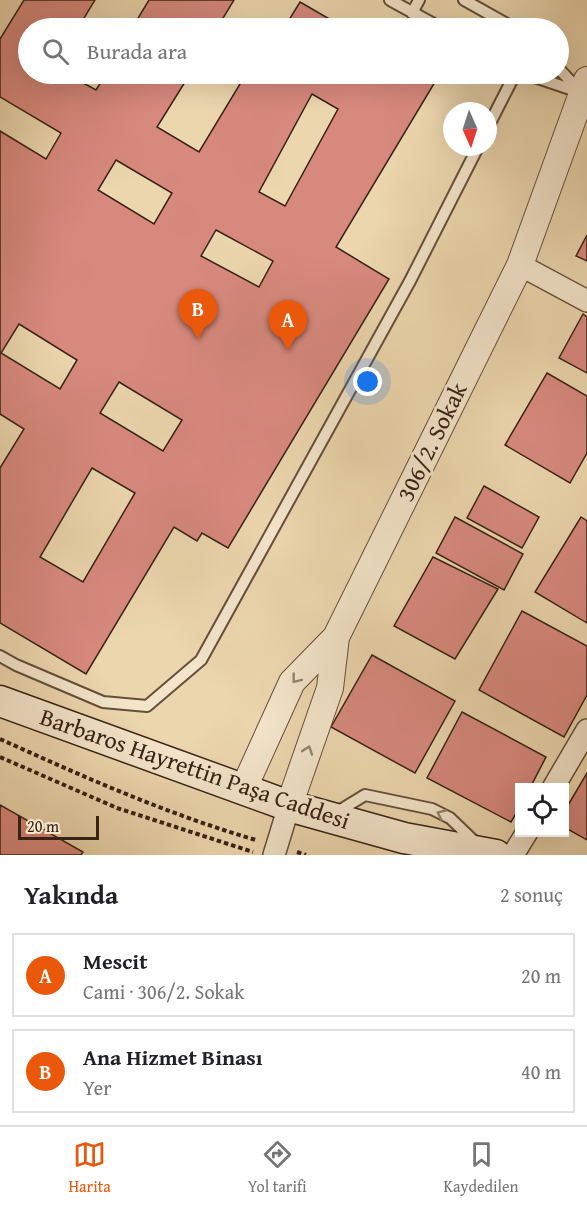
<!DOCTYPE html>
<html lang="tr">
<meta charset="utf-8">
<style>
body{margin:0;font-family:"Gentium Book Plus",serif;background:#f6f6f6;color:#202124}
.controls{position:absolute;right:18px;bottom:18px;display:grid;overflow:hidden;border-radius:0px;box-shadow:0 6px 24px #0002}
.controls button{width:54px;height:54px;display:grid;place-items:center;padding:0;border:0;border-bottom:2px solid #e0e0e0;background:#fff;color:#202124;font:30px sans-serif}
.compass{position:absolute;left:443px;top:102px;width:54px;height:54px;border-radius:50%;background:#fff;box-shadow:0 6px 24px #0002;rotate:177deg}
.scale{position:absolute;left:18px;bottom:15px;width:81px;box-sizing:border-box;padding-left:6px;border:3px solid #382215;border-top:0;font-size:16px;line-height:21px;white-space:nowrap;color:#382215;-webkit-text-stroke:4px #f3e4ca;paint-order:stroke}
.you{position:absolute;left:368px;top:382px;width:21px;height:21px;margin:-15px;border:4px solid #fff;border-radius:50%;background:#1a73e8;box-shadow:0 0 0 9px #1a73e833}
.badge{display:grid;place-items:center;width:39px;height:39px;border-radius:50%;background:#ea580c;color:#fff;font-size:20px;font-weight:700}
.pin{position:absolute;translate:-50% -50px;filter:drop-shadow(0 2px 3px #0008)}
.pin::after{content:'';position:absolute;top:32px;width:21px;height:18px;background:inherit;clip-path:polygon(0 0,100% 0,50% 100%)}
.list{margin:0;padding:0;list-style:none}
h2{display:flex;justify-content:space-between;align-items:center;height:78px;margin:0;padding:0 24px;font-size:26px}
h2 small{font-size:20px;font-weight:400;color:#757577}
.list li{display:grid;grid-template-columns:39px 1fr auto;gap:18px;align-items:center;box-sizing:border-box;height:84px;margin:0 12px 12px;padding:0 12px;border:2px solid #e0e0e0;border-radius:0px}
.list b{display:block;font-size:22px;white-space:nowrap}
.list p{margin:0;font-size:20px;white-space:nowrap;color:#757577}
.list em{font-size:20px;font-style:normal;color:#757577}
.icon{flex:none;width:33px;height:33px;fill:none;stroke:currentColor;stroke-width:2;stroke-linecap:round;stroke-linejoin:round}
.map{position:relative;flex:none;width:587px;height:855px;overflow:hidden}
.search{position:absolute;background:#fff;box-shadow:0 6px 24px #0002;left:18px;right:18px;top:18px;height:66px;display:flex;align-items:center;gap:15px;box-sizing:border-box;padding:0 21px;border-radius:33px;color:#757577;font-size:22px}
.sheet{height:270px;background:#fff}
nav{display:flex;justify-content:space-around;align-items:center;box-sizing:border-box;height:84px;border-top:2px solid #e0e0e0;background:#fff;font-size:16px;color:#757577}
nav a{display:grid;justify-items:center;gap:3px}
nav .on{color:#ea580c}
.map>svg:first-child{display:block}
</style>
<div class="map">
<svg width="587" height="855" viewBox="0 0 587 855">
<rect width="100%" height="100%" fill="#ecd6ae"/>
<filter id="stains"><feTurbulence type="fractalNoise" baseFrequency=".00333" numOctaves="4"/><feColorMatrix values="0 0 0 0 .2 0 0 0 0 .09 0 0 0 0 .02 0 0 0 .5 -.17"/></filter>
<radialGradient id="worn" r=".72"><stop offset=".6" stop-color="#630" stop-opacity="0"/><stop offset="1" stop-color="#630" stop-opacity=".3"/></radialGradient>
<path fill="#d8897e" stroke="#382215" stroke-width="1.5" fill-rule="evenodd" d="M 24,0 L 95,0 L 78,28 L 28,28 L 28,74 L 67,74 L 96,90 L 106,74 L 190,74 L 157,127 L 199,152 L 246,74 L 421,74 L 435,82 L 336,247 L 389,279 L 228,548 L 202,533 L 197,541 L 174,527 L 86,674 L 0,623 L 0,468 L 24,429 L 0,414 L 0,131 L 46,159 L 61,133 L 0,97 L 0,39 ZM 312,94 L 338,109 L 285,206 L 259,192 ZM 116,160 L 172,193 L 154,224 L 98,190 ZM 216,230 L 273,261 L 259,287 L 201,256 ZM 19,324 L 77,360 L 60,389 L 1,353 ZM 119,382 L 182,420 L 163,451 L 100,413 ZM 92,468 L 135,493 L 83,582 L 40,557 Z
M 149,0 L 234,0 L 217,28 L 132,28 Z
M 300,2 L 345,28 L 284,28 Z
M 587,235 L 587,261 L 576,256 Z
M 583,314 L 587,317 L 587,373 L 559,358 Z
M 547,373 L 587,396 L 587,453 L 570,483 L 505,445 Z
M 484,486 L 539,517 L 522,548 L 467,518 Z
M 455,517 L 523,554 L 504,590 L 436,553 Z
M 581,517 L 587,521 L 587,623 L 535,592 Z
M 433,557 L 498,589 L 455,659 L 394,626 Z
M 522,611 L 587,646 L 587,695 L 564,737 L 479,690 Z
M 372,655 L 455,701 L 415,773 L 331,727 Z
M 462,712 L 546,757 L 530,788 L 520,788 L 520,807 L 511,822 L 427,778 Z
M 587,773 L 587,840 L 564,827 L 564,812 Z
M 0,805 L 83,852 L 81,855 L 0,855 Z"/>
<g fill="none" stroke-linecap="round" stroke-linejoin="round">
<defs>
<path id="service" d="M 390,0 L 441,28
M 464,0 L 514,28
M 412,13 L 419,0
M 558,68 L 580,91
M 526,74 L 582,93
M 488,127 L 515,74
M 0,656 L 16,665 L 103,702 L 147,706 L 201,660 L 410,281 L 478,147
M 334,814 L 365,795 L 432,809 L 450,818 L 476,843"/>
<path id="minor" d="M 520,265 L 587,301
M 553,788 L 587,730
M 274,855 L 289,806
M 513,855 L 527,832"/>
<path id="tertiary" d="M 243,790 L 292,682 L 336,637
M 289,806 L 330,688 L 336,637 L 520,265 L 587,80"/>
<path id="secondary" d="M 0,701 L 289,806 L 404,838 L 496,855"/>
</defs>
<use href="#service" stroke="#654f3b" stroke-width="14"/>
<use href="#minor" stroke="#654f3b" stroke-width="24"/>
<use href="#tertiary" stroke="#654f3b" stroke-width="28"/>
<use href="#secondary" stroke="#382215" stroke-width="33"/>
<path stroke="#382215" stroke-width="4" stroke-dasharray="4.5 3" stroke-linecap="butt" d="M 0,739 C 84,777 167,814 256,840
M 0,757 L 117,808 L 253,852
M 297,852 L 306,855"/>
<use href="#service" stroke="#f3e4ca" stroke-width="10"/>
<use href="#minor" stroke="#f3e4ca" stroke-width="21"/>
<use href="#tertiary" stroke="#f3e4ca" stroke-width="26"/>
<use href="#secondary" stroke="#f3e4ca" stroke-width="30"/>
</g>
<defs><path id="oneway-chevron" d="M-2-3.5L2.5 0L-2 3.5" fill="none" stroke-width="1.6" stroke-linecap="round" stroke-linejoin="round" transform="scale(1.5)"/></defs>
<g stroke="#968370">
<use href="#oneway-chevron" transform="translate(296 679) rotate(128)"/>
<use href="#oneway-chevron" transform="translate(308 750) rotate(-71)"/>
<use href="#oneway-chevron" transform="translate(441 814) rotate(-155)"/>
</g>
<g text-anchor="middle" stroke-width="6" stroke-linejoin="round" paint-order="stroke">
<g font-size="24" fill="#382215" stroke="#f3e4ca">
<text transform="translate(432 442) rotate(-64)" y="8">306/2. Sokak</text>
<text transform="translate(195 769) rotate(19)" y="8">Barbaros Hayrettin Paşa Caddesi</text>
</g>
</g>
<rect width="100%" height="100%" filter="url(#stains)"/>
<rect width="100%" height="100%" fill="url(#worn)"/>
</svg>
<div class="controls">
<button><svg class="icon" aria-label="locate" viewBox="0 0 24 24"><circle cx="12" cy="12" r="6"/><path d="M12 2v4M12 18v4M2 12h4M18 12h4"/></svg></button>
</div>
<svg class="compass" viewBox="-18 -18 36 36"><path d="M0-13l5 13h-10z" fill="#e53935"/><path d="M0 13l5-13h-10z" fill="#757577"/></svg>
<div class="scale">20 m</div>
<div class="you"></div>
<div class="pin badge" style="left:288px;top:350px">A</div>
<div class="pin badge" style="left:198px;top:339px">B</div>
<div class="search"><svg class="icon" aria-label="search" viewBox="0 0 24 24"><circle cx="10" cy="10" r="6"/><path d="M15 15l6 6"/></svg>Burada ara</div>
</div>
<section class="sheet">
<h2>Yakında<small>2 sonuç</small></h2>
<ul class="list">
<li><span class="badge">A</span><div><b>Mescit</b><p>Cami · 306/2. Sokak</p></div><em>20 m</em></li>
<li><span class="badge">B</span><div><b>Ana Hizmet Binası</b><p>Yer</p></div><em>40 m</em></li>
</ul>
</section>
<nav>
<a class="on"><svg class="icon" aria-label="map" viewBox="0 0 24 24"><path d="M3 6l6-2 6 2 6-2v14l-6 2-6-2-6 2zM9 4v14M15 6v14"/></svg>Harita</a>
<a><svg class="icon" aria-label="directions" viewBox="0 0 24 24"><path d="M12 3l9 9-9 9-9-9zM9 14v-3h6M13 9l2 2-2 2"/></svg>Yol tarifi</a>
<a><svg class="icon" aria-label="saved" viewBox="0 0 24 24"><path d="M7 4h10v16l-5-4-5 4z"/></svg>Kaydedilen</a>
</nav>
